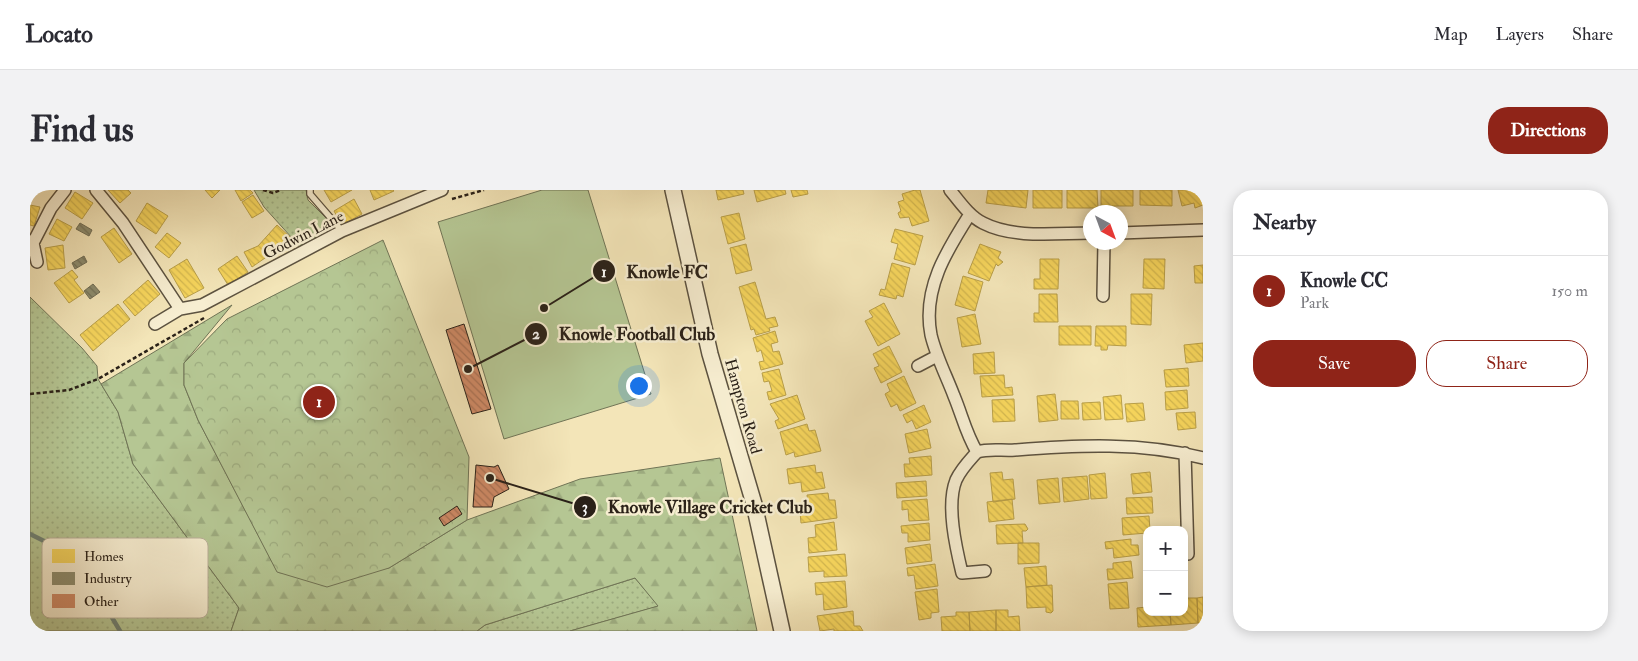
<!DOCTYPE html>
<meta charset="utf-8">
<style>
body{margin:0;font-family:"IM FELL Double Pica",serif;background:#f2f2f3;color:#2b2b33}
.controls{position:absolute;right:15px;bottom:15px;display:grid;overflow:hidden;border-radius:10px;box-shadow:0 2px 12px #0003}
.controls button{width:45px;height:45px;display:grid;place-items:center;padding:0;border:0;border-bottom:1px solid #e1e1e2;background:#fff;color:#2b2b33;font:25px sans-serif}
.compass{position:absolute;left:1053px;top:15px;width:45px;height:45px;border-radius:50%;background:#fff;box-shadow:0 2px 12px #0003;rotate:139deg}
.you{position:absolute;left:608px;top:195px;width:18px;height:18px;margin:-12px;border:4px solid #fff;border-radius:50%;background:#1a73e8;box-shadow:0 0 0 8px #1a73e833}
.badge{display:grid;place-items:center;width:32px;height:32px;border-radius:50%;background:#8f2418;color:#fff;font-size:16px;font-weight:700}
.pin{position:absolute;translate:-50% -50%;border:2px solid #fff;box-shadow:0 1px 5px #0006}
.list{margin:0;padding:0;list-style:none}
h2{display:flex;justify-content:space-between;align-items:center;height:65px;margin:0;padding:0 20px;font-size:21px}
h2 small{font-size:16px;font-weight:400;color:#7c7c81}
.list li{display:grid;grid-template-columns:32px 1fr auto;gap:15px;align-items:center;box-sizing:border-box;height:70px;padding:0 20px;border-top:1px solid #e1e1e2}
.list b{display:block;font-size:19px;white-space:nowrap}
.list p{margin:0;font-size:16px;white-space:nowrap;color:#7c7c81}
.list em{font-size:16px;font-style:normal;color:#7c7c81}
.actions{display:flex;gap:10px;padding:15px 20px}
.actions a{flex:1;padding:11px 0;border:1px solid #8f2418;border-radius:20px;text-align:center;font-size:18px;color:#8f2418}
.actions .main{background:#8f2418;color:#fff}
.map{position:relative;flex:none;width:1173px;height:441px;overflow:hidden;border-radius:20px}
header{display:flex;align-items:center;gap:30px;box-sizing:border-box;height:70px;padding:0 25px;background:#fff;border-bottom:1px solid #e1e1e2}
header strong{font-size:24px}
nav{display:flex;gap:28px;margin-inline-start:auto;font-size:18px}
.intro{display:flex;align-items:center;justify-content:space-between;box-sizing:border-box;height:120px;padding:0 30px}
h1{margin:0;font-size:35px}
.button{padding:12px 22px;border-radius:20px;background:#8f2418;color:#fff;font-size:18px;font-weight:700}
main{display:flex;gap:30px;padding:0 30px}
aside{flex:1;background:#fff;border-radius:20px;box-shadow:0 2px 12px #0003}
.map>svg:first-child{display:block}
</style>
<header>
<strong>Locato</strong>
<nav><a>Map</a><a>Layers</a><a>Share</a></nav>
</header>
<div class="intro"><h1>Find us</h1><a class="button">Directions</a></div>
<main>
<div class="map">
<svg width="1173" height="441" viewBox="0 0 1173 441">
<defs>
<pattern id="grass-dots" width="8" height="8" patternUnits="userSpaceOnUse" patternTransform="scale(1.25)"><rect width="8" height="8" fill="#b5c693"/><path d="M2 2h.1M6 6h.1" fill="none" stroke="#9caa7e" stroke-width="1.8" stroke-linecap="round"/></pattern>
<pattern id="forest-firs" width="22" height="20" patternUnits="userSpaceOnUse" patternTransform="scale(1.25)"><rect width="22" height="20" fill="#b5c693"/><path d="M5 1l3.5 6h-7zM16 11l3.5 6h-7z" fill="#9caa7e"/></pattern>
<pattern id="park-crowns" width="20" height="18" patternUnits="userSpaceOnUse" patternTransform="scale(1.25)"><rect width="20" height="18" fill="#b5c693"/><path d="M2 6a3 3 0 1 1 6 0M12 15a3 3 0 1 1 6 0" fill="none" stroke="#9caa7e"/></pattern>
<pattern id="homes-back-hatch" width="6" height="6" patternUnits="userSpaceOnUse" patternTransform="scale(1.25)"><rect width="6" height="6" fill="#f6d55c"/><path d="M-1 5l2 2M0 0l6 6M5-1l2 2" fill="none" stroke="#d3b74f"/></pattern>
<pattern id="industry-back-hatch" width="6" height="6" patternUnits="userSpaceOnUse" patternTransform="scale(1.25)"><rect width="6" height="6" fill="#8c8c6e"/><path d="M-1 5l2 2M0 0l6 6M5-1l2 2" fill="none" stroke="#737259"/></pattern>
<pattern id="building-back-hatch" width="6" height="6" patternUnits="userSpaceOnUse" patternTransform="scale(1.25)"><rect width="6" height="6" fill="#cf8a66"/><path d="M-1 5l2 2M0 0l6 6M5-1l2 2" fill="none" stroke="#a87053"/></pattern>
</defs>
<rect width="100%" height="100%" fill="#f3e5b8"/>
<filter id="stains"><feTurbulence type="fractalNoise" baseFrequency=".004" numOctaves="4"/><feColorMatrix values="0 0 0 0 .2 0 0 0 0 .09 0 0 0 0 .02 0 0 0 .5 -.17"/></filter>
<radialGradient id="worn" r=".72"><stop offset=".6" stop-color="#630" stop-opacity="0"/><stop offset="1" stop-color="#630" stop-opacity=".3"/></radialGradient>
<path fill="url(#grass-dots)" stroke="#707456" d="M 224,0 L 276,0 L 278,10 L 308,40 L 271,58 L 234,17 Z
M 0,107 L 52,158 L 67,176 L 68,189 L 88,222 L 103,274 L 209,418 L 201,441 L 0,441 Z
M 605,388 L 629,416 L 540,441 L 447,441 L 455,435 Z"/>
<path fill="url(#forest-firs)" stroke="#707456" d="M 202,115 L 154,173 L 154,195 L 168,230 L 247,381 L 359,378 L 437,330 L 550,289 L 690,268 L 727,441 L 540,441 L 628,416 L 605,388 L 455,435 L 447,441 L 201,441 L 209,418 L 103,274 L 88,222 L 71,194 Z"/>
<path fill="url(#park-crowns)" stroke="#707456" d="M 353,50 L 439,267 L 437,330 L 359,378 L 297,397 L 247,382 L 168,230 L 154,195 L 154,173 L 197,129 Z"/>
<path fill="#b5c693" stroke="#707456" d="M 512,0 L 558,0 L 621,204 L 474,249 L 408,32 Z"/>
<path fill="url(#homes-back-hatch)" stroke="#b99f48" d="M 78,0 L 98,0 L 101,3 L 90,13 Z
M 175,0 L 190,0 L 182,8 Z
M 205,0 L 220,0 L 223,3 L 211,11 Z
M 294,0 L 322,0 L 301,12 Z
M 340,0 L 363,0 L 364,1 L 344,10 Z
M 686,0 L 713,0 L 714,4 L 688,10 Z
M 724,0 L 755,0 L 756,4 L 727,12 Z
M 761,0 L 777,0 L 778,4 L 763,7 Z
M 885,0 L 890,0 L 899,31 L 882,36 L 879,27 L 870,28 L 868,23 L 871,21 L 868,12 L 874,10 L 872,4 Z
M 958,0 L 998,0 L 996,18 L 956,13 Z
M 1003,0 L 1032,0 L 1032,18 L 1003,18 Z
M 1037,0 L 1067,0 L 1068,18 L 1037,18 Z
M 1071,0 L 1103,0 L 1103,16 L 1071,16 Z
M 1110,0 L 1142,0 L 1142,16 L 1110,15 Z
M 1148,0 L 1171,0 L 1173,15 L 1165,18 L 1164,13 L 1152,16 Z
M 45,2 L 63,13 L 52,29 L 35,18 Z
M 223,5 L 234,21 L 222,28 L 212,12 Z
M 324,9 L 332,24 L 312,35 L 304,21 Z
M 117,13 L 138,26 L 126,44 L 106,31 Z
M 0,15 L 10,17 L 4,36 L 0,35 Z
M 709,23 L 715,49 L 698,54 L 691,27 Z
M 27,29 L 42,37 L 34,51 L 19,44 Z
M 247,35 L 260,47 L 251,57 L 222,77 L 214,62 L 228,56 Z
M 84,38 L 102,64 L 89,73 L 71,47 Z
M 865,39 L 893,46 L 885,75 L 864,69 L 868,54 L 861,52 Z
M 137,43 L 151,53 L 139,68 L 125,57 Z
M 716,54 L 722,80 L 706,84 L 700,58 Z
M 950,54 L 971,62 L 968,68 L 973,72 L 968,76 L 966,74 L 959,91 L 938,83 Z
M 33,55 L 35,78 L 18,80 L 15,58 Z
M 207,66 L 218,82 L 198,95 L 188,79 Z
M 157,69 L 174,98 L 155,108 L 139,80 Z
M 1010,69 L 1029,69 L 1028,99 L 1004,99 L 1004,89 L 1010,89 Z
M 1114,69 L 1135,69 L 1134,99 L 1113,98 Z
M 862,73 L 880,78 L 873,107 L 867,105 L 866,109 L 849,105 L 851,99 L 855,100 Z
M 1173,75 L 1173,93 L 1165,93 L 1164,76 Z
M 42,80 L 48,87 L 44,90 L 54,103 L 39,113 L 24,93 Z
M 933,86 L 953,92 L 945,121 L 925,115 Z
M 118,90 L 130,104 L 105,126 L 93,112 Z
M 725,92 L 736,129 L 745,127 L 748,136 L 739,138 L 740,141 L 726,145 L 724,139 L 721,140 L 709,97 Z
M 1009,104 L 1027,104 L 1028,132 L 1004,132 L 1004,123 L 1009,123 Z
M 1101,104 L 1122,104 L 1121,135 L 1101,134 Z
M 854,113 L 870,144 L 848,156 L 835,131 L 843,127 L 839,121 Z
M 88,114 L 100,129 L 63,161 L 50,145 Z
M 945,124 L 951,154 L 932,157 L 927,128 Z
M 1029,136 L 1061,136 L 1061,155 L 1029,155 Z
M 1066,136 L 1096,136 L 1096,156 L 1078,155 L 1077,160 L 1071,160 L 1071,156 L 1065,156 Z
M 745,141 L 748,152 L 741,154 L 743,162 L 749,161 L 753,174 L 731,180 L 729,172 L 734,171 L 731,160 L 727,162 L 723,148 Z
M 1173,153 L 1173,171 L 1156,173 L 1154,155 Z
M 859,156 L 872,182 L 851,193 L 844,178 L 849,176 L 843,164 Z
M 964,162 L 965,183 L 944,184 L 943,164 Z
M 1158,178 L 1159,196 L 1136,197 L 1134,180 Z
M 749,179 L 756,205 L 739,210 L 737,202 L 742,201 L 739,191 L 734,192 L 732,183 Z
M 974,185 L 975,198 L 982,197 L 983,205 L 952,207 L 950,186 Z
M 874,186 L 886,213 L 870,221 L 867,214 L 861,217 L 855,204 L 860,201 L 857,194 Z
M 1157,200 L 1158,218 L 1136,220 L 1135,202 Z
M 1025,204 L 1028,230 L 1009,232 L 1007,206 Z
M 767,205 L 775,229 L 748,239 L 745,231 L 749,229 L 740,214 Z
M 1091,205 L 1093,229 L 1075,230 L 1073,207 Z
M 984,209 L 985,231 L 963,232 L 962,210 Z
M 1031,211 L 1048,211 L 1049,229 L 1031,229 Z
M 1070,212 L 1071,229 L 1053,230 L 1052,213 Z
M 1113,213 L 1115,230 L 1097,232 L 1095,214 Z
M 894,215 L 901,232 L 886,239 L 882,230 L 877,233 L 873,225 Z
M 1165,222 L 1166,238 L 1148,240 L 1146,223 Z
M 777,234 L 779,241 L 785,240 L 791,261 L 765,267 L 764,262 L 756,265 L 750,242 Z
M 897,239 L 901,258 L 879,263 L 875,244 Z
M 901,266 L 902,285 L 875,287 L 874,274 L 880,274 L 879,268 Z
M 785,275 L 786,283 L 792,282 L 795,298 L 772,302 L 771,292 L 759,294 L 757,279 Z
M 972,282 L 973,290 L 983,289 L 985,309 L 963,312 L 960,283 Z
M 1120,282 L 1122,302 L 1103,304 L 1101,284 Z
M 1075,283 L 1077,308 L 1061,309 L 1059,285 Z
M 1057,286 L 1059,309 L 1034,312 L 1032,288 Z
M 1028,288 L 1030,312 L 1009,314 L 1007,290 Z
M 896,291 L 897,306 L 867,308 L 866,293 Z
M 798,303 L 799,310 L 805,310 L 807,328 L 771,333 L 770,322 L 779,321 L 777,305 Z
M 1122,307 L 1123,323 L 1097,324 L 1096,308 Z
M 897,309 L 899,330 L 879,331 L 878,319 L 872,320 L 872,311 Z
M 982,309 L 984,329 L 959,332 L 957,312 Z
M 1119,326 L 1120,340 L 1117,340 L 1117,343 L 1093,345 L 1092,328 Z
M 804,332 L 807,360 L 779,363 L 778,348 L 786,347 L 785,335 Z
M 899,333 L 900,350 L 878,352 L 878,343 L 872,343 L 871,336 Z
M 995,334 L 998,339 L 996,341 L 992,341 L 993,353 L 967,354 L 966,335 Z
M 1101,349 L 1101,355 L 1108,355 L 1109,365 L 1084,368 L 1083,358 L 1076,359 L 1075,352 Z
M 988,353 L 1009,353 L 1009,373 L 988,374 Z
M 900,354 L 902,371 L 877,374 L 875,358 Z
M 815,364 L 817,386 L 794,387 L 794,381 L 779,382 L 778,367 Z
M 1101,371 L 1103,388 L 1078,390 L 1077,379 L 1083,379 L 1083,373 Z
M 905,374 L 908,396 L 886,399 L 884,385 L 878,386 L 877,378 Z
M 1016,376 L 1017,395 L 996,397 L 994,378 Z
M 815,391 L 817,417 L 794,420 L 793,404 L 786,405 L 785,393 Z
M 1097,392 L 1099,418 L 1080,419 L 1078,394 Z
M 1022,395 L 1023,421 L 1021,423 L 1016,422 L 1016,417 L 997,418 L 996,397 Z
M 907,399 L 909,422 L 901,423 L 901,428 L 889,430 L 885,402 Z
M 1173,407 L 1173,433 L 1168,433 L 1167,408 Z
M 1154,408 L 1167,408 L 1168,433 L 1141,435 L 1140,422 L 1154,422 Z
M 1117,417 L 1117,422 L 1140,422 L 1141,435 L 1108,437 L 1107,418 Z
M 966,420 L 966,441 L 940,441 L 939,422 Z
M 966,420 L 978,420 L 978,427 L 989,426 L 990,441 L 966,441 Z
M 823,421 L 824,436 L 830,436 L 833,441 L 804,441 L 804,439 L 790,441 L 787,426 Z
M 926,422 L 939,422 L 940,441 L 912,441 L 911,427 L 926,426 Z"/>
<path fill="url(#industry-back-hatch)" stroke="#6f6c54" d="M 50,33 L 62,40 L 59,46 L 46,39 Z
M 54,66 L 57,72 L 45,79 L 42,73 Z
M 63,94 L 70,102 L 60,109 L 54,101 Z"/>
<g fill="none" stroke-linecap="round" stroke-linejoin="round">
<path stroke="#6e8073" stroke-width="4.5" d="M 0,344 L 46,367 L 90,441"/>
</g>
<path fill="url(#building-back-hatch)" stroke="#2a2118" d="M 434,134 L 461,219 L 442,224 L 416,140 Z
M 446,275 L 464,277 L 468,275 L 479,299 L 464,307 L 462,317 L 443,317 Z
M 427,316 L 432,324 L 414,336 L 409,328 Z"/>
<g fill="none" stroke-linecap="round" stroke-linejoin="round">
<defs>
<path id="service" d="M 280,0 L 280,4 L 312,41"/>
<path id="minor" d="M 66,0 L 93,33 L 150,119 L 172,115 L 312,41 L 412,0
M 920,0 C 929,11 939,26 953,33 C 984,49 1027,43 1060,43
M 940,24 C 917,60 892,99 901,145 C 906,166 916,185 924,206 C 932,225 936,244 947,262 C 960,258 972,261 985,260 C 1048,255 1112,252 1173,268
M 1090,43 L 1173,40
M 0,51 L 3,53 L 7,72
M 3,53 L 21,18 L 35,0
M 1073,106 L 1074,52
M 125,134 L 150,119
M 888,176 L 907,166
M 947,262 C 939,271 931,279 926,290 C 916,315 926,358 932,383 L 955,381
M 1154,364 L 1158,364 L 1155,263"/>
<path id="tertiary" d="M 643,0 L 680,164 L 724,314 L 752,441"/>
</defs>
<use href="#service" stroke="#5c5240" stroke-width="8"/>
<use href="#minor" stroke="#5c5240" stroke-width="14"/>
<use href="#tertiary" stroke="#5c5240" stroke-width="18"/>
<path stroke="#2a2118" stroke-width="2.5" stroke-dasharray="4 2.5" stroke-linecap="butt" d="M 233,0 L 243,3 L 251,0
M 422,9 L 454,0
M 0,204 L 39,200 L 68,189 L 174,128"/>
<use href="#service" stroke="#f7eed1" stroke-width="5.5"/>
<use href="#minor" stroke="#f7eed1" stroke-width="11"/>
<use href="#tertiary" stroke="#f7eed1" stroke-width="15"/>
</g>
<g text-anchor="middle" stroke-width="5" stroke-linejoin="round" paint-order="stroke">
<g font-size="16" fill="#2a2118" stroke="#f7eed1">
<text transform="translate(273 44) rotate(-27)" y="6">Godwin Lane</text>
<text transform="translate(714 216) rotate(74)" y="6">Hampton Road</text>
</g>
</g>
<rect x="12" y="348" width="166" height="80" rx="8" fill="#f7eed1" stroke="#bab09a" stroke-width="1"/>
<rect x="22" y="359" width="23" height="14" fill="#f6d55c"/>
<rect x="22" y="382" width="23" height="13" fill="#8c8c6e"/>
<rect x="22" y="404" width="23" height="14" fill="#cf8a66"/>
<g font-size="14" fill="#2a2118">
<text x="54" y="371">Homes</text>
<text x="54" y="393">Industry</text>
<text x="54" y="416">Other</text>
</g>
<path fill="none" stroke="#2a2118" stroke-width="2" d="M514 118L574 81M438 179L506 144M460 288L555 317"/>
<g fill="#2a2118" stroke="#f7eed1" stroke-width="2">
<circle cx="514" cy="118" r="5"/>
<circle cx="438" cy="179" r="5"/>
<circle cx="460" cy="288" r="5"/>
<circle cx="574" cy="81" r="12"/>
<circle cx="506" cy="144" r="12"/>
<circle cx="555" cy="317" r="12"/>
</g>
<g font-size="15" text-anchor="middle" font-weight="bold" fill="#fff">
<text x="574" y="87">1</text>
<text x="506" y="149">2</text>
<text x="555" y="322">3</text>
</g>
<g font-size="18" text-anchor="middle" font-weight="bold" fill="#2a2118" stroke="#f7eed1" stroke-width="5" stroke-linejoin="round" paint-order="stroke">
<text x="637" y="88">Knowle FC</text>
<text x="607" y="150">Knowle Football Club</text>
<text x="680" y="323">Knowle Village Cricket Club</text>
</g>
<rect width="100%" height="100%" filter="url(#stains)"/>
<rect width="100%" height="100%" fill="url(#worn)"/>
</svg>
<div class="controls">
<button>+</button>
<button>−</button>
</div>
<svg class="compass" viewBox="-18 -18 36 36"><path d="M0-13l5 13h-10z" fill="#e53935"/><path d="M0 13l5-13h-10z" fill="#7c7c81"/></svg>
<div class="you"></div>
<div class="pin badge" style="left:289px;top:212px">1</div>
</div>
<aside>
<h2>Nearby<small></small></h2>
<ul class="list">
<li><span class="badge">1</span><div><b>Knowle CC</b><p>Park</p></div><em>150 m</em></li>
</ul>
<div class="actions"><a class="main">Save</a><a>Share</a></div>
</aside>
</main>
